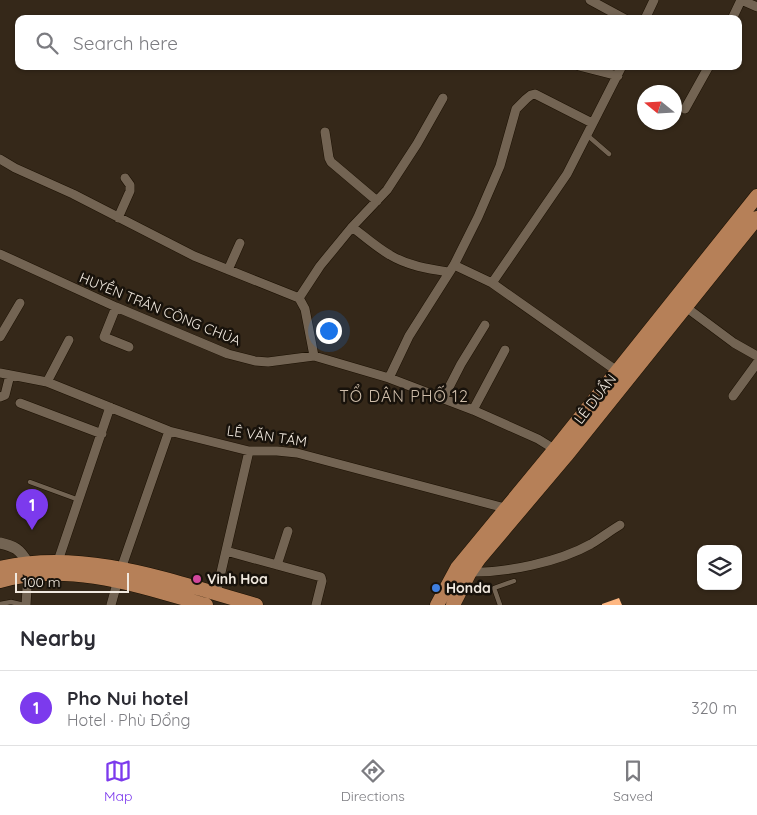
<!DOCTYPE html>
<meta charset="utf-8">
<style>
body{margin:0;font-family:Quicksand,sans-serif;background:#f7f7f7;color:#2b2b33}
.controls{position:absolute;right:15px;bottom:15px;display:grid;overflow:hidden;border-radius:10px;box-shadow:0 1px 4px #0004}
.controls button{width:45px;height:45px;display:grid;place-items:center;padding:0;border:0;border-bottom:1px solid #e1e1e2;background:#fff;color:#2b2b33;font:25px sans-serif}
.compass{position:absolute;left:637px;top:85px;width:45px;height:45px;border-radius:50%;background:#fff;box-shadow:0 1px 4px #0004;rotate:288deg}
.scale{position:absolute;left:15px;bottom:12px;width:114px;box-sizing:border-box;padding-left:5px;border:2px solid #f1e9df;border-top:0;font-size:14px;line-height:18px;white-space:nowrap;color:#f1e9df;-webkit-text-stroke:4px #18120b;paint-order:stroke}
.you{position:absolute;left:328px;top:330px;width:18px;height:18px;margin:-12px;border:4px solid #fff;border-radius:50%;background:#1a73e8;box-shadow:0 0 0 8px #1a73e833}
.badge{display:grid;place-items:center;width:32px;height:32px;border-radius:50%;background:#7c3aed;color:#fff;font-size:16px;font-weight:700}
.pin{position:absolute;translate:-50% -41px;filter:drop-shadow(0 1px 2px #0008)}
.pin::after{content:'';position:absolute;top:26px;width:18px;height:15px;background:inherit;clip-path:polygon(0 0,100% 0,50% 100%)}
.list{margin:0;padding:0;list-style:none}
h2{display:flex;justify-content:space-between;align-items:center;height:65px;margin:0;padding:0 20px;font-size:21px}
h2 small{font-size:16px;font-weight:400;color:#7c7c81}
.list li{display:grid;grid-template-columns:32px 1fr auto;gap:15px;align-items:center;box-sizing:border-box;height:75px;padding:0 20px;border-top:1px solid #e1e1e2}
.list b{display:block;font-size:19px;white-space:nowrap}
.list p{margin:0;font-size:16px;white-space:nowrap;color:#7c7c81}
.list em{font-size:16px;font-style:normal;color:#7c7c81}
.icon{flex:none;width:28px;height:28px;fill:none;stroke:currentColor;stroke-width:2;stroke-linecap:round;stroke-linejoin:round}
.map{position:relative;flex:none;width:757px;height:605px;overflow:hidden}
.search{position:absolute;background:#fff;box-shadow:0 1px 4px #0004;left:15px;right:15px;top:15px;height:55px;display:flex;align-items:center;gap:12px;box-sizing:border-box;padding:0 18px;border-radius:10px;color:#7c7c81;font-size:19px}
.sheet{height:140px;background:#fff}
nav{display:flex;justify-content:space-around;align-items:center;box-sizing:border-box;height:70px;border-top:1px solid #e1e1e2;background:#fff;font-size:14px;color:#7c7c81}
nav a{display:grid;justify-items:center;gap:2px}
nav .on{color:#7c3aed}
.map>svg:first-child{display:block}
</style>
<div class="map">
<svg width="757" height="605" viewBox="0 0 757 605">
<rect width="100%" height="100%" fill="#352819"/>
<path fill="#feb782" d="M 619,598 L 622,605 L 602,605 L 602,604 Z"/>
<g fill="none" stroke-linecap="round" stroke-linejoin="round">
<defs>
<path id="service" d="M 587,135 L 609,154
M 30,482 L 79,500
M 0,604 L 11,602 L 24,605
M 500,605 L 494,588 L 514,581"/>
<path id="minor" d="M 590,0 L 625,19
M 741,0 L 757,7
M 645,19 L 654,0
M 732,19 L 741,0
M 579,66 L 618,76
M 685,109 L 709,66
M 325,132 L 329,158 L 331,162 L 377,201
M 0,159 L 15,168 L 73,194 L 194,256 L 299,298 L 305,309 L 314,356
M 118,218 L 130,191 L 130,185 L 125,178
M 352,227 C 364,236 376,247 390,255 C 408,266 429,269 449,272
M 0,254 L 116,307 L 228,354 L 255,361 L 268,362 L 314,356 L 389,378 L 473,410 L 538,439 L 559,452
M 454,265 L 492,283 L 617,371
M 228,270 L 240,243
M 492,283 L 567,174 L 622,66
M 299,298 L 320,266 L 352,227 L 387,190 L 417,144 L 443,98
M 116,307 L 104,337 L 129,347
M 687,308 L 734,343 L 757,356
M 0,337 L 20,303
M 0,373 L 47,382 L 169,431 L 249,451 L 277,451 L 297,453 L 505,508
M 389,378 L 409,336 L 454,265 L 478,217 L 500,166 L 516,109 L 526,99 L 531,95 L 535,94 L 592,123
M 47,382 L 69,340
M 733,396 L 757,363
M 0,397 L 5,395 L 10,375
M 443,399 L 461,364 L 485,325
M 20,403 L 102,434
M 473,410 L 505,350
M 226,551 L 321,577 L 322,581 L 316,605
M 58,561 L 110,407
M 277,565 L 288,531
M 121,569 L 169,431
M 470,572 C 506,573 559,562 591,544 C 601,538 610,531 620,525
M 216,594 L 249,451
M 26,605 L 28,572
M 111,605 L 118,580"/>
<path id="tertiary" d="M 0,543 C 14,546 20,549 27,562"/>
<path id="primary" d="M 0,568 C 86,548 173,582 256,605
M 0,581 C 69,561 140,586 206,605
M 437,605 L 457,568 L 555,449 L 757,196
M 453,605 L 470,572 L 479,559 L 566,456 L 757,218"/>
</defs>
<use href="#service" stroke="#1c1103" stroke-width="5.5"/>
<use href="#minor" stroke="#1c1103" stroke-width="10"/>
<use href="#tertiary" stroke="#1c1103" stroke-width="12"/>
<use href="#primary" stroke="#1c1103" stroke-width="15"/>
<use href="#service" stroke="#736453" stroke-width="4.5"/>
<use href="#minor" stroke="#736453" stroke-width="9"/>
<use href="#tertiary" stroke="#736453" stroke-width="11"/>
<use href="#primary" stroke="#b68058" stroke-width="14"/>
</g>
<circle fill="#d1479c" stroke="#18120b" stroke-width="2" cx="197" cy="579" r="5"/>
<circle fill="#3f7fe0" stroke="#18120b" stroke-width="2" cx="436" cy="588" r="5"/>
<g text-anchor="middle" stroke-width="5" stroke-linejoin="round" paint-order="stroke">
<g font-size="14" fill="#f1e9df" stroke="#18120b">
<text transform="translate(160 309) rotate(22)" y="5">HUYỀN TRÂN CÔNG CHÚA</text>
<text transform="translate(595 399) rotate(-52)" y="5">LÊ DUẨN</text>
<text transform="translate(267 436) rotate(8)" y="5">LÊ VĂN TÁM</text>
</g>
<g font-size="14" font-weight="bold" fill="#f1e9df" stroke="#18120b" text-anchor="start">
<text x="207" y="584">Vinh Hoa</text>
<text x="446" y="593">Honda</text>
</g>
<g font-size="16" letter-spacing="1" fill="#cfbeab" stroke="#18120b">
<text x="404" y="402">TỔ DÂN PHỐ 12</text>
</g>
</g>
</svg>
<div class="controls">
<button><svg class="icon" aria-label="layers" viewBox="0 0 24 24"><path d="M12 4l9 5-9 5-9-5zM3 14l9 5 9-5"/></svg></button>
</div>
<svg class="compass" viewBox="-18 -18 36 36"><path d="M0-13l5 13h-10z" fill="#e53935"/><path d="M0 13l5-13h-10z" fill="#7c7c81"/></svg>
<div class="scale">100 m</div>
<div class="you"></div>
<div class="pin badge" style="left:32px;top:530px">1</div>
<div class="search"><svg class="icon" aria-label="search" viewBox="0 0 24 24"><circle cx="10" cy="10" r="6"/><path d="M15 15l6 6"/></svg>Search here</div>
</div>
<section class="sheet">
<h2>Nearby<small></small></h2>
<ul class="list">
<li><span class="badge">1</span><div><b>Pho Nui hotel</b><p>Hotel · Phù Đổng</p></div><em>320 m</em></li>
</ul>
</section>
<nav>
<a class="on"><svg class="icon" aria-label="map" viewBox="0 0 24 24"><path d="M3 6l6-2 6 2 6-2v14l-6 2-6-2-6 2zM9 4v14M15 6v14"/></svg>Map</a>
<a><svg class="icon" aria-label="directions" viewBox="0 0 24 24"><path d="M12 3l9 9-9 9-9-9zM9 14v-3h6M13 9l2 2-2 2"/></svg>Directions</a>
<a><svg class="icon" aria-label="saved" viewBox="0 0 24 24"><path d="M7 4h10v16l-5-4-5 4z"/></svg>Saved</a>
</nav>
